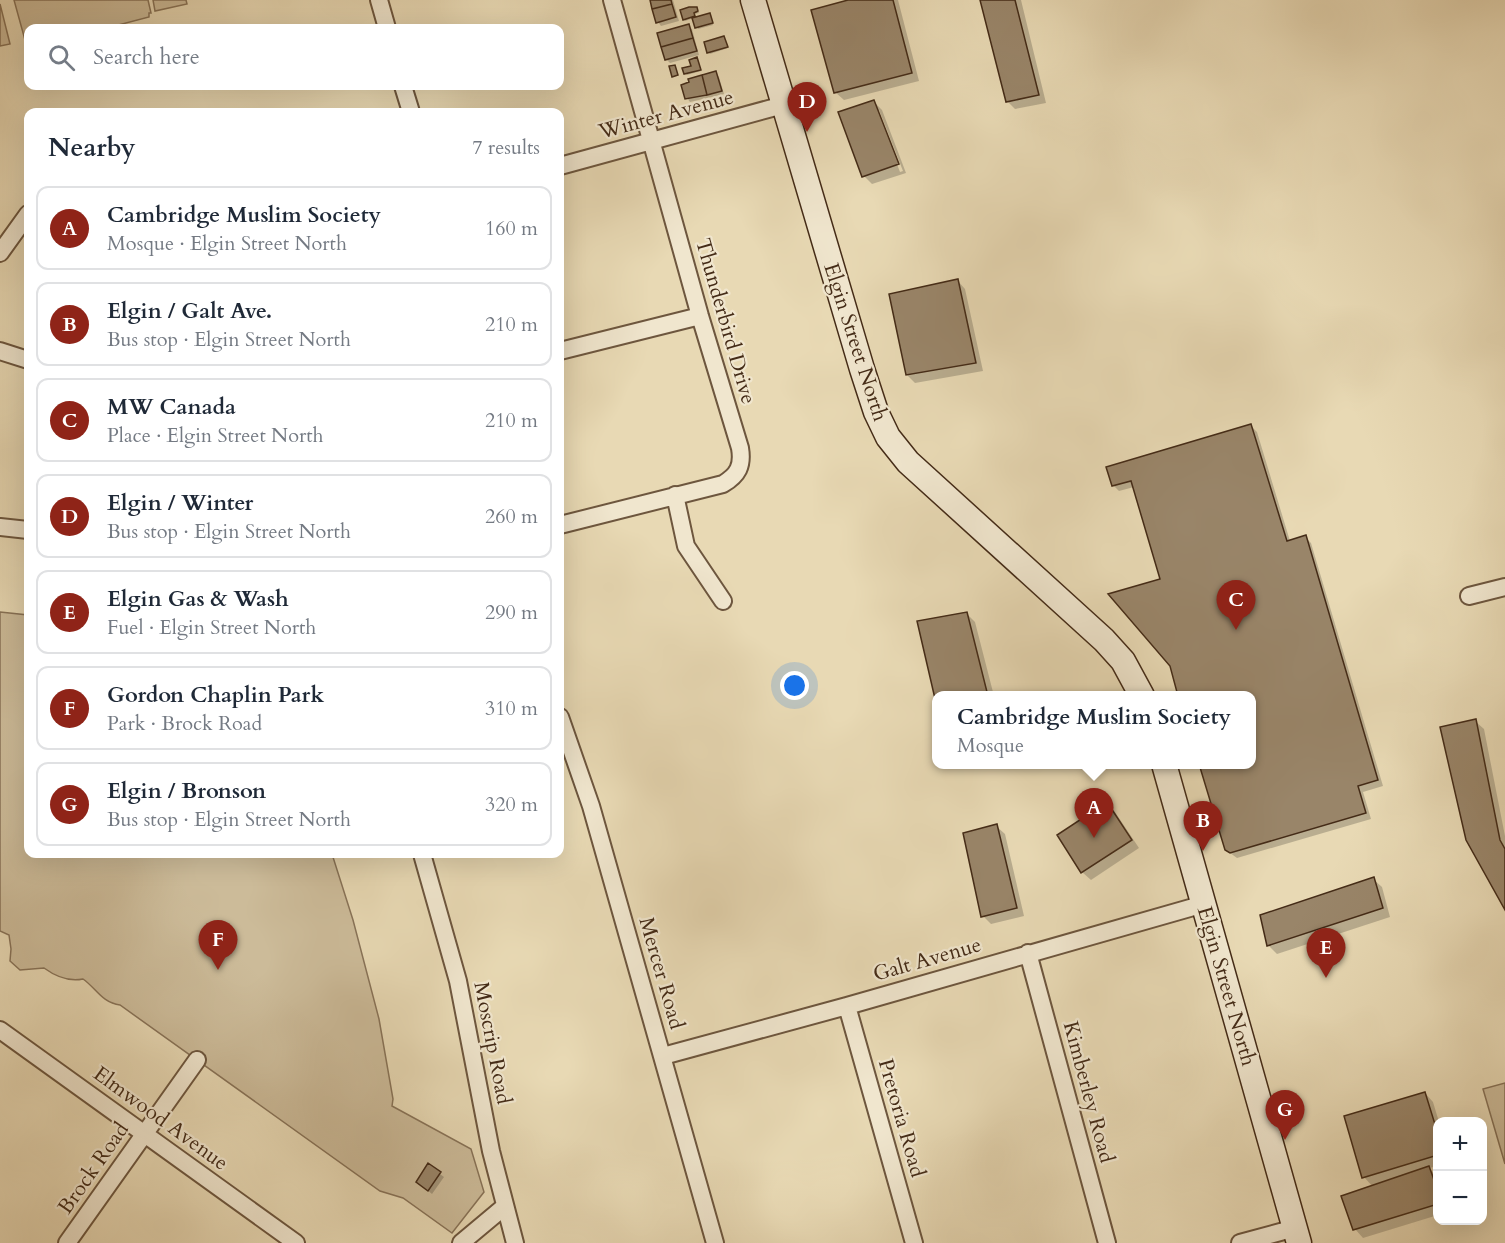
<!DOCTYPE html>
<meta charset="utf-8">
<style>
body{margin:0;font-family:Cardo,serif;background:#f6f6f7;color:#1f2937}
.controls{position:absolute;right:18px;bottom:18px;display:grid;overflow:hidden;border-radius:12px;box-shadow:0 6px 24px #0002}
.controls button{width:54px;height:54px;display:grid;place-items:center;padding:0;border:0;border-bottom:2px solid #e0e1e3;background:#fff;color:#1f2937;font:30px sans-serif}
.you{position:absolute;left:795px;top:686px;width:21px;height:21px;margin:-15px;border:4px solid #fff;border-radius:50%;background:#1a73e8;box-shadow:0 0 0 9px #1a73e833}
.badge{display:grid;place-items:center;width:39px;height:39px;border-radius:50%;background:#8f2418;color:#fff;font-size:20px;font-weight:700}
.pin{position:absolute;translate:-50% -50px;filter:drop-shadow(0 2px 3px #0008)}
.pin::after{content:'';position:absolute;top:32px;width:21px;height:18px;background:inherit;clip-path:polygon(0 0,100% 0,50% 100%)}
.popup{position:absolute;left:932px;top:691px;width:324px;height:78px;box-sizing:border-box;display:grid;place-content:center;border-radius:12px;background:#fff;filter:drop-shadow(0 2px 4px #0005);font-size:20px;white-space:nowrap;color:#747a83}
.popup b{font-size:22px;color:#1f2937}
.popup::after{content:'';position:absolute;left:50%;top:100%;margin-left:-12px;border:12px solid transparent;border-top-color:#fff}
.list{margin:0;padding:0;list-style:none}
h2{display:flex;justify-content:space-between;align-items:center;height:78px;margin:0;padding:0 24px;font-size:26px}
h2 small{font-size:20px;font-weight:400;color:#747a83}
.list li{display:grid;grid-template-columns:39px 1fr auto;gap:18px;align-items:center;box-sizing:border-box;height:84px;margin:0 12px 12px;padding:0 12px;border:2px solid #e0e1e3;border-radius:12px}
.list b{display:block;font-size:22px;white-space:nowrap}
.list p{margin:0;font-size:20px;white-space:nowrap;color:#747a83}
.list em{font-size:20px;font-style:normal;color:#747a83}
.icon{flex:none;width:33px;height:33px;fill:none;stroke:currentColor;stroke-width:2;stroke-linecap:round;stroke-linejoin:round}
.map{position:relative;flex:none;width:1505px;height:1243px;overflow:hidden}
.search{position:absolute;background:#fff;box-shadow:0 6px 24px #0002;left:24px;top:24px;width:540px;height:66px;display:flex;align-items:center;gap:15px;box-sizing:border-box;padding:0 21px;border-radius:12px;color:#747a83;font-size:22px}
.panel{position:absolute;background:#fff;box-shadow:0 6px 24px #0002;left:24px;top:108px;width:540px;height:750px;border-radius:12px}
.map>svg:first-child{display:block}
</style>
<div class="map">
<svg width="1505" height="1243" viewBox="0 0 1505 1243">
<rect width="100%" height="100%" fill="#e8d9b4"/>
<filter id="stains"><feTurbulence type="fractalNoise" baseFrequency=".00333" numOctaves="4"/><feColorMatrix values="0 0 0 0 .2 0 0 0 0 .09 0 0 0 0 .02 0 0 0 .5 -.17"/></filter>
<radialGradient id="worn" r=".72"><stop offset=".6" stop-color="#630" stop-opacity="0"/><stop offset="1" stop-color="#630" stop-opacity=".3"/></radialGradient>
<path fill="#cb9" stroke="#887358" stroke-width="1.5" d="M 14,0 L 148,0 L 151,13 L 149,13 L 149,17 L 107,28 L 28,28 L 28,41 L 25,40 Z
M 153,0 L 186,0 L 187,4 L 155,11 Z
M 0,4 L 10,44 L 0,46 Z
M 0,612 L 28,615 L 28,854 L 332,854 L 353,920 L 379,1019 L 393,1099 L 392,1106 L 471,1149 L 484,1192 L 452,1233 L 403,1198 L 380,1191 L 120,1005 C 102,1003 96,988 83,979 C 69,982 55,976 44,968 L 20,970 L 10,961 L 11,949 L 9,935 L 0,931 Z
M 1505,1083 L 1505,1164 L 1483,1089 Z"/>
<path fill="#0003" fill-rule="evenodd" d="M 651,0 L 673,0 L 679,21 L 661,26 L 658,22 Z
M 854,0 L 898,0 L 919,81 L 844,100 L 835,92 Z
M 982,0 L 1021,0 L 1046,103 L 1015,109 L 1007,101 Z
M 696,8 L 699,13 L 694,14 L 696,18 L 711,16 L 713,25 L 698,29 L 694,18 L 685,21 L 684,19 Z
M 688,26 L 692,29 L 699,55 L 670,63 L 666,59 Z
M 724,38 L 728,48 L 710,54 L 708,52 Z
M 697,59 L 701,71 L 687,75 L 686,74 Z
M 715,73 L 719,77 L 724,94 L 690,102 L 687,98 Z
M 874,102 L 882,110 L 906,173 L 872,184 L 864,176 ZM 876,110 L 879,110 L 903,171 L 900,172 Z
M 957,280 L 965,289 L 983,371 L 915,383 L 907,375 Z
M 1251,426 L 1257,432 L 1290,541 L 1305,537 L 1311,543 L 1383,786 L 1363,792 L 1371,819 L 1237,858 L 1226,850 L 1252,764 L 1252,696 L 1162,580 L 1134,487 L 1119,491 L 1113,485 Z
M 967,614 L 975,622 L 994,696 L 936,697 L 919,622 Z
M 1475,721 L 1484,729 L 1505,836 L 1505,907 Z
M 1107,804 L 1115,812 L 1139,848 L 1091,880 L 1082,872 Z
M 996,826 L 1005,834 L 1024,916 L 991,924 L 983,916 Z
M 1373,879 L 1382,887 L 1390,917 L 1277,954 L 1269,946 L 1262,916 Z
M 1425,1093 L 1433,1102 L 1439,1122 L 1438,1166 L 1429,1168 L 1438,1178 L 1438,1215 L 1363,1238 L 1355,1229 L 1343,1197 L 1373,1187 L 1364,1177 Z
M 429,1166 L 444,1177 L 432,1194 L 418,1182 Z"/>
<path fill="#998569" stroke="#442b17" stroke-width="1.5" d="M 650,0 L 671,0 L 672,4 L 652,9 Z
M 848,0 L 893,0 L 912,73 L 834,93 L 811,10 Z
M 980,0 L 1015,0 L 1039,95 L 1006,102 Z
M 672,4 L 676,17 L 656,23 L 652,9 Z
M 689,7 L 697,7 L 698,11 L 694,13 L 695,16 L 683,20 L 680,10 Z
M 710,13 L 713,23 L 695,28 L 692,18 Z
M 689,24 L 693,38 L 661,47 L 657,33 Z
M 724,36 L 728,47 L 707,53 L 704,42 Z
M 693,38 L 697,51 L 665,60 L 661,47 Z
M 697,57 L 701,70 L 684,74 L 682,68 L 691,66 L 689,60 Z
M 675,65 L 678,75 L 672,77 L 669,66 Z
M 716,71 L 722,91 L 707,95 L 702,75 Z
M 702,75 L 707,95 L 685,99 L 681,85 L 689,82 L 688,79 Z
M 874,100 L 899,164 L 862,177 L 838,112 Z
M 958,279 L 976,363 L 906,375 L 889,294 Z
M 1251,424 L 1287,541 L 1306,535 L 1378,780 L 1358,786 L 1366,813 L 1230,853 L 1225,850 L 1199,764 L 1252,764 L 1252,696 L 1178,696 L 1170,666 L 1108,594 L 1160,579 L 1131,481 L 1112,486 L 1106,467 Z
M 967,612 L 988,696 L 936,696 L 936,703 L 917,621 Z
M 1476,719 L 1500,840 L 1505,849 L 1505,910 L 1466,840 L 1440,727 Z
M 1107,802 L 1132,840 L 1081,873 L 1057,835 Z
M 997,824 L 1017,908 L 981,917 L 963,833 Z
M 1374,877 L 1383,908 L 1267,946 L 1260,915 Z
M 1425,1092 L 1438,1134 L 1438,1155 L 1362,1178 L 1344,1116 Z
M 428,1163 L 441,1172 L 428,1191 L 416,1182 Z
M 1429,1166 L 1438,1191 L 1438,1204 L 1353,1230 L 1341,1196 Z"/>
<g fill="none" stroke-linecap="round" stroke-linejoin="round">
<defs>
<path id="street" d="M 379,0 L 387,28
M 403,86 L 411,112
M 560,166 L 783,105
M 0,253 L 28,214
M 0,351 L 28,360
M 560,351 L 700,316
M 675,495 L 686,546 L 723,601
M 560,525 L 723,484 C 738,475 743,466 740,448 L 700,316 L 612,0
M 0,527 L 28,530
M 1469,596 L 1505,587
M 560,717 L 591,806 L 715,1243
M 422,854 L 458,981 L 491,1151 L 515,1243
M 1028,953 L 1107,1243
M 847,1006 L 914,1243
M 0,1030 L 296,1243
M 663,1056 L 847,1006 L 1204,904
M 67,1243 L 197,1060
M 461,1243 L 504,1207
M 1240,1243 L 1295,1228"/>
<path id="secondary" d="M 753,0 L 862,369 L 876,412 L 888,437 L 908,462 L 1104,640 L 1123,661 L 1142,696
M 1164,764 L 1299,1243"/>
</defs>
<use href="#street" stroke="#6d563e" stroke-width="20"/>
<use href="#secondary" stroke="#442b17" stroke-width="27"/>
<use href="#street" stroke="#f0e6ce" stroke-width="16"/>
<use href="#secondary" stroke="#f0e6ce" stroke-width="24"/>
</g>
<g text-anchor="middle" stroke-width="4.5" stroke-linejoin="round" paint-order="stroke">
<g font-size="21" fill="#442b17" stroke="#f0e6ce">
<text transform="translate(666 114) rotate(-15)" y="7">Winter Avenue</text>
<text transform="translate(726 321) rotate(74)" y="7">Thunderbird Drive</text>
<text transform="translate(856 342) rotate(72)" y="7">Elgin Street North</text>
<text transform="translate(927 959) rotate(-16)" y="7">Galt Avenue</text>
<text transform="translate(662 973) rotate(74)" y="7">Mercer Road</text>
<text transform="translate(1227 986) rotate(74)" y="7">Elgin Street North</text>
<text transform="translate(493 1043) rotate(79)" y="7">Moscrip Road</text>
<text transform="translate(1089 1092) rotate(75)" y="7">Kimberley Road</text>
<text transform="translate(161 1118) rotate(36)" y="7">Elmwood Avenue</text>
<text transform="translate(902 1118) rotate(74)" y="7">Pretoria Road</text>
<text transform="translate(93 1168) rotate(-55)" y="7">Brock Road</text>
</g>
</g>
<rect width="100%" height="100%" filter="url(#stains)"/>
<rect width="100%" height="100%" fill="url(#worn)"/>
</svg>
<div class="controls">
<button>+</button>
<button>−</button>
</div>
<div class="you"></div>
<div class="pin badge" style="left:1094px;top:838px">A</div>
<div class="popup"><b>Cambridge Muslim Society</b>Mosque</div>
<div class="pin badge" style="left:1203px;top:851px">B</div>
<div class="pin badge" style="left:1236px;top:630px">C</div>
<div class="pin badge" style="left:807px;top:132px">D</div>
<div class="pin badge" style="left:1326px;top:978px">E</div>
<div class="pin badge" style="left:218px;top:970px">F</div>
<div class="pin badge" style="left:1285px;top:1140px">G</div>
<div class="search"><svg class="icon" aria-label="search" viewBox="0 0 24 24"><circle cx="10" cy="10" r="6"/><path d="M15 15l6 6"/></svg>Search here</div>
<section class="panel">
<h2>Nearby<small>7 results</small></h2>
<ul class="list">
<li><span class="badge">A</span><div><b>Cambridge Muslim Society</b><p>Mosque · Elgin Street North</p></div><em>160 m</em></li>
<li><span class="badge">B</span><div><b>Elgin / Galt Ave.</b><p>Bus stop · Elgin Street North</p></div><em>210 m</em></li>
<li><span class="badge">C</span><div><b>MW Canada</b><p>Place · Elgin Street North</p></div><em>210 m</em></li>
<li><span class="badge">D</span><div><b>Elgin / Winter</b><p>Bus stop · Elgin Street North</p></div><em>260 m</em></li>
<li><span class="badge">E</span><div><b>Elgin Gas &amp; Wash</b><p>Fuel · Elgin Street North</p></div><em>290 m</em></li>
<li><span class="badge">F</span><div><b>Gordon Chaplin Park</b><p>Park · Brock Road</p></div><em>310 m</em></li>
<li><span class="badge">G</span><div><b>Elgin / Bronson</b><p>Bus stop · Elgin Street North</p></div><em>320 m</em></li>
</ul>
</section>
</div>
